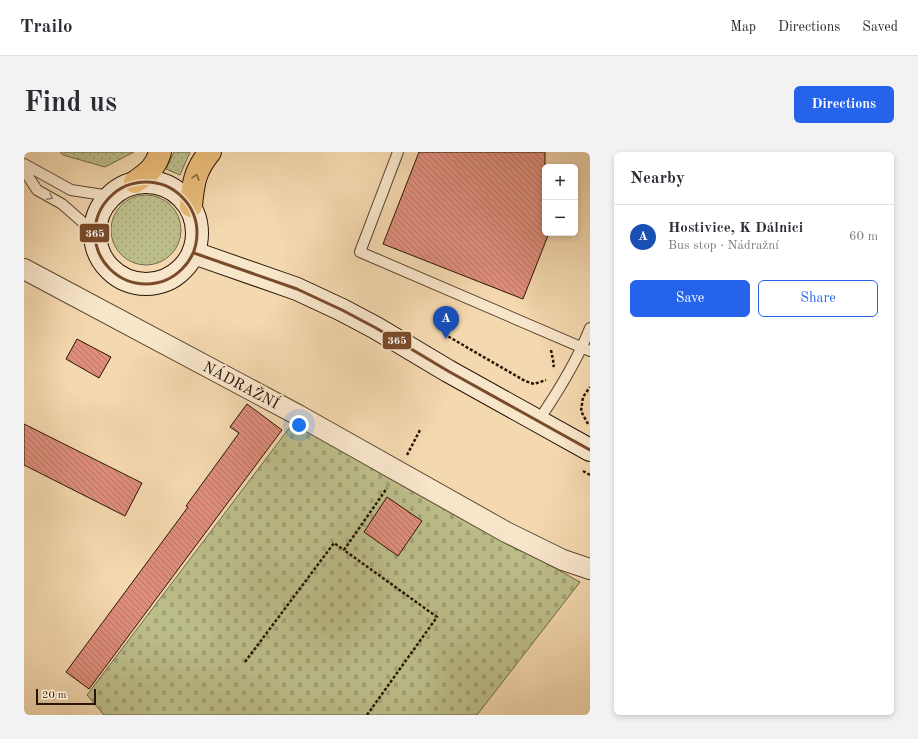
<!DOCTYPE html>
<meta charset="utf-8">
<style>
body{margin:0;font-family:"Old Standard TT",serif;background:#f2f2f3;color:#2b2b33}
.controls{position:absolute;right:12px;top:12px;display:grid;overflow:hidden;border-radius:6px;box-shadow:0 2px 6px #0003}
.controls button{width:36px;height:36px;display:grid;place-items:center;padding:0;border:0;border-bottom:1px solid #e1e1e2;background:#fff;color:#2b2b33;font:20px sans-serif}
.scale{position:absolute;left:12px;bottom:10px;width:60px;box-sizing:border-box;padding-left:4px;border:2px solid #291506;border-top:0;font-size:11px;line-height:14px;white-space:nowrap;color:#291506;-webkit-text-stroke:3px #f8e6cb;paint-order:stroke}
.you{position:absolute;left:275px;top:273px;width:14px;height:14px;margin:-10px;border:3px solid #fff;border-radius:50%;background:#1a73e8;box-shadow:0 0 0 6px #1a73e833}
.badge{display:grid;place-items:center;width:26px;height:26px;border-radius:50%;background:#2563eb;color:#fff;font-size:13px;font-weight:700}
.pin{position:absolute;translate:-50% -33px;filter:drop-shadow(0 1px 2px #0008)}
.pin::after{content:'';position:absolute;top:21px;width:14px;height:12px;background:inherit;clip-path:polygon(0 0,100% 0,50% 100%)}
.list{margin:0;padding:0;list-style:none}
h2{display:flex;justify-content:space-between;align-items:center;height:52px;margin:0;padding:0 16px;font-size:17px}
h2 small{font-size:13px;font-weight:400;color:#7c7c81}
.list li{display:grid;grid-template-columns:26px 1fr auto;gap:12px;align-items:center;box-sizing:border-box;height:64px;padding:0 16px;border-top:1px solid #e1e1e2}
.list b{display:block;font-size:15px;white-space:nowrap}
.list p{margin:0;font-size:13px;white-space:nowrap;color:#7c7c81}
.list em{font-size:13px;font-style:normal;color:#7c7c81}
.actions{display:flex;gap:8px;padding:12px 16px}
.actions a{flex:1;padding:9px 0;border:1px solid #2563eb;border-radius:6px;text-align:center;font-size:14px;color:#2563eb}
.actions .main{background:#2563eb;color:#fff}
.map{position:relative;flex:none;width:566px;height:563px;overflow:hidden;border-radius:6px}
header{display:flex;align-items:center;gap:24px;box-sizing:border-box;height:56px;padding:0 20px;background:#fff;border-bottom:1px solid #e1e1e2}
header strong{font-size:19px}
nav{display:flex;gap:22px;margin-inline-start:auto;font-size:14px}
.intro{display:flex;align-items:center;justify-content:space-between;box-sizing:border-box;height:96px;padding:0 24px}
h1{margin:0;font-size:28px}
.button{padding:10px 18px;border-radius:6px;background:#2563eb;color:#fff;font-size:14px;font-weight:700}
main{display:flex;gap:24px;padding:0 24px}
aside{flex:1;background:#fff;border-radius:6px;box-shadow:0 2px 6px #0003}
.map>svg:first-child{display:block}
</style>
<header>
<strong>Trailo</strong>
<nav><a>Map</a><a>Directions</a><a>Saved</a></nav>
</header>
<div class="intro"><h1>Find us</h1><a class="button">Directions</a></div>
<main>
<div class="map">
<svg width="566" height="563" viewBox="0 0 566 563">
<defs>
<pattern id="grass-dots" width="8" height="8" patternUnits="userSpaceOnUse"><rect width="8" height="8" fill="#bcbe8a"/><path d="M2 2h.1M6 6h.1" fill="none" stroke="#a2a276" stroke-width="1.8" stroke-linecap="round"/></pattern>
<pattern id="cemetery-stones" width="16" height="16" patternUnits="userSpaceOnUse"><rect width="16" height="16" fill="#bcbe8a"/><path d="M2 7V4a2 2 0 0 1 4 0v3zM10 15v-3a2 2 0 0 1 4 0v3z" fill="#a2a276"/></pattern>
<pattern id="building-back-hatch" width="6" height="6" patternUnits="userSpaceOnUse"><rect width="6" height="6" fill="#df8e7c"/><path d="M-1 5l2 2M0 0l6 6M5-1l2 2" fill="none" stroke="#b57364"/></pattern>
</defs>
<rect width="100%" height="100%" fill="#f4d8af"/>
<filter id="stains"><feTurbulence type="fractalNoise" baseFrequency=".005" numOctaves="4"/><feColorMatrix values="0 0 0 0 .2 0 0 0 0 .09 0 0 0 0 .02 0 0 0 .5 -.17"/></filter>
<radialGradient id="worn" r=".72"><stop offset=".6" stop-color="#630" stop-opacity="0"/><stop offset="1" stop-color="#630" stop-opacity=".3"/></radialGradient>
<path fill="url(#grass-dots)" stroke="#726a48" d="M 36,0 L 110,0 L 81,15 L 39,3 Z
M 150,0 L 166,0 L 156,23 L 142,17 Z
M87 78a35 35 0 1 1 70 0a35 35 0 1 1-70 0Z"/>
<path fill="url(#cemetery-stones)" stroke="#726a48" d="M 269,271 L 556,430 L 453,563 L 80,563 L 63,543 Z"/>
<path fill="url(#building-back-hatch)" stroke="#291506" d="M 395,0 L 521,0 L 521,81 L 525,81 L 499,147 L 359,92 Z
M 53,187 L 87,205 L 75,226 L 42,207 Z
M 223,252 L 258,278 L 65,537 L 42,520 L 164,355 L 162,354 L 215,281 L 206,275 Z
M 0,272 L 118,331 L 101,364 L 0,313 Z
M 363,345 L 398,369 L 374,404 L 340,380 Z"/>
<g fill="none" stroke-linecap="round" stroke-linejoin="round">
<defs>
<path id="lane" d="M 374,0 L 336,100 L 566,199
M 0,12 L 47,38 L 86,44
M 0,18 L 13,38 L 38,52 L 70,80
M 514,269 C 534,240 553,209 566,176"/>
<path id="street" d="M 0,117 L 274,263 L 482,380 L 539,408 L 566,417"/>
<path id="secondary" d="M71 81a51 51 0 1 1 102 0a51 51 0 1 1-102 0Z
M 170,101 L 273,137 L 318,158 L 352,176 L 424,219 L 566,298"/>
<path id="highway" d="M 111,30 C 124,21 132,15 136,0
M 167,54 C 169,31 171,18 186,0"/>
</defs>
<use href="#lane" stroke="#5c4630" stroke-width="12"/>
<use href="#street" stroke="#5c4630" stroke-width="22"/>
<use href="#secondary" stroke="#291506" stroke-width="24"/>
<use href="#highway" stroke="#291506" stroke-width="24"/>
<path stroke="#291506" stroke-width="2.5" stroke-dasharray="3 2" stroke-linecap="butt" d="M 420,182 L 501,229 L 510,232 L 522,228
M 527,198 L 530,213 L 529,215
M 564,272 L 557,259 L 559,245 L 566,235
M 383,303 L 396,278
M 559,319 L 566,323
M 221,510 L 310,391 L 320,398
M 343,563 L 413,465 L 320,398 L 363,336"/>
<use href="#lane" stroke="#f8e6cb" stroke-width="10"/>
<use href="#street" stroke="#f8e6cb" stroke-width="20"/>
<use href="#secondary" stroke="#f8e6cb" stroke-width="22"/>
<use href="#highway" stroke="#eabc78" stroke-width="22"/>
<defs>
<path id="bus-1" d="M71 81a51 51 0 1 1 102 0a51 51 0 1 1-102 0Z
M 170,101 L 273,137 L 318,158 L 352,176 L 424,219 L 566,298"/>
</defs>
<use href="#bus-1" stroke="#f8e6cb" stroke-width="6"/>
<use href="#bus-1" stroke="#7a4b2a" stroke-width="3"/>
</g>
<defs><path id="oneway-chevron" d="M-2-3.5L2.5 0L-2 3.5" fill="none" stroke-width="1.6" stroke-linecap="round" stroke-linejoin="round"/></defs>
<use stroke="#8a683f" href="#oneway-chevron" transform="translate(172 25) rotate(-73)"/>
<use stroke="#9b8872" href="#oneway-chevron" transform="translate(26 45) rotate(28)"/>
<g text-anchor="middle" stroke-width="4" stroke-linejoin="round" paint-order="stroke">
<g font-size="15" fill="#291506" stroke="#f8e6cb">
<text transform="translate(217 233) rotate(28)" y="5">NÁDRAŽNÍ</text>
</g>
</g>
<g stroke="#f8e6cb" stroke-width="1.5">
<rect x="55" y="71" width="31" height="20" rx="4" fill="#7a4b2a"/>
<rect x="358" y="179" width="30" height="19" rx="4" fill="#7a4b2a"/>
</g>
<g font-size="11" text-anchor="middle" font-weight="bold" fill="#fff">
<text x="71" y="85">365</text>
<text x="373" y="192">365</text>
</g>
<rect width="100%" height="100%" filter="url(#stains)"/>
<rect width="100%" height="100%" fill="url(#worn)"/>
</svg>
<div class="controls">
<button>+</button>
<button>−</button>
</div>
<div class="scale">20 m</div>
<div class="you"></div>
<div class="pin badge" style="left:422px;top:187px;background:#1a4fb4">A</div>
</div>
<aside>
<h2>Nearby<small></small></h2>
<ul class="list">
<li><span class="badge" style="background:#1a4fb4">A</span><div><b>Hostivice, K Dálnici</b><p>Bus stop · Nádražní</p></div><em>60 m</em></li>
</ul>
<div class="actions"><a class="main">Save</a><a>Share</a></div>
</aside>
</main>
